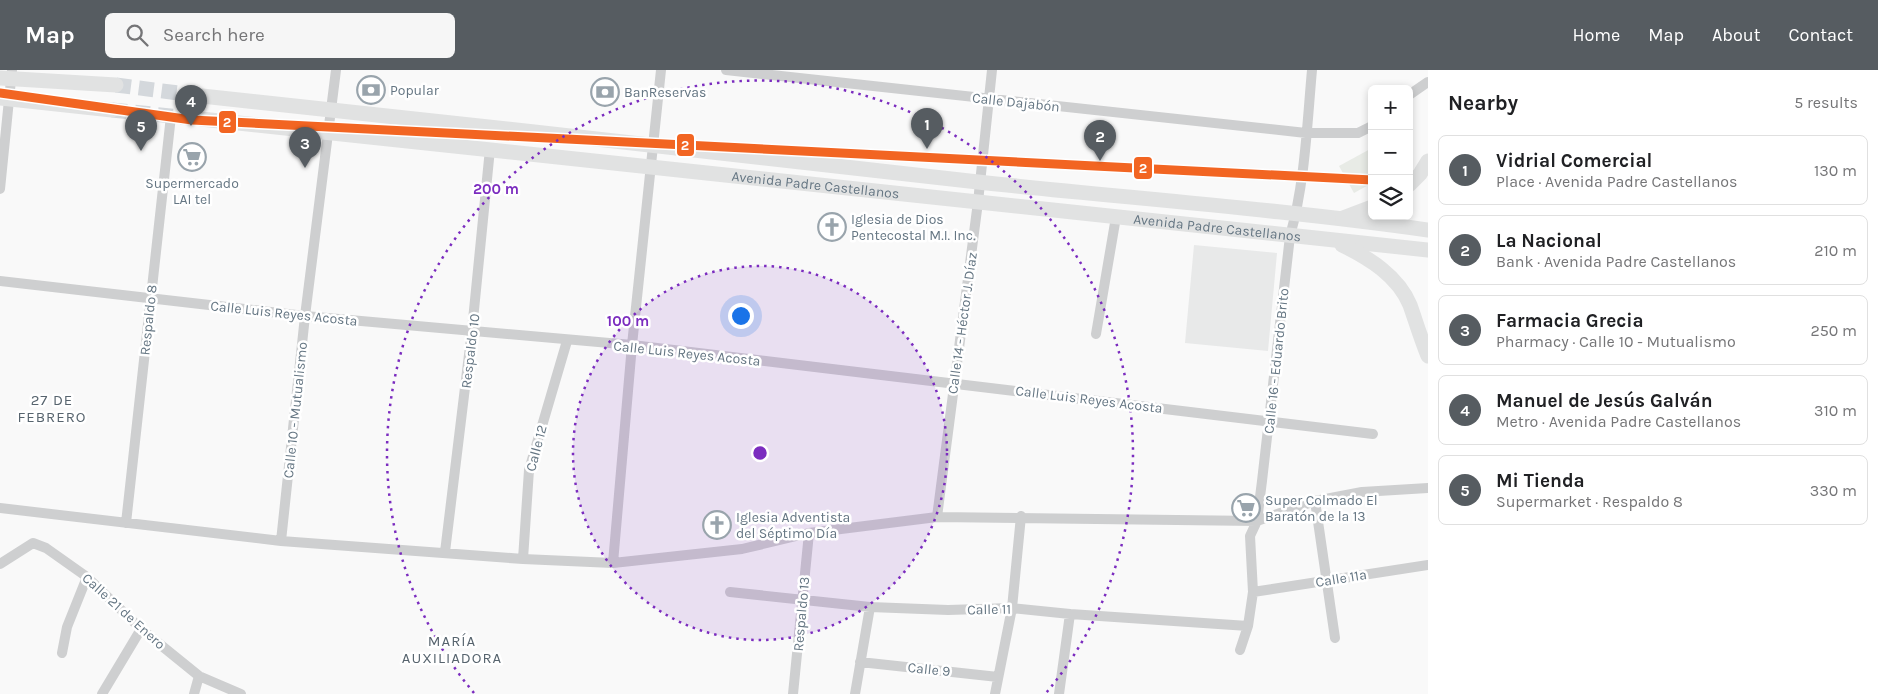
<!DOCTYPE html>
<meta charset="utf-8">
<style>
body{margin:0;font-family:Karla,sans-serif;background:#f6f6f6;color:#202124}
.controls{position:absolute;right:15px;top:15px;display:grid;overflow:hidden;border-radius:8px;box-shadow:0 2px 8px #0003}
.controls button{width:45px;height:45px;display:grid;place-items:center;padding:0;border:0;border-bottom:1px solid #e0e0e0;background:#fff;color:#202124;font:25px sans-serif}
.you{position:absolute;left:740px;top:245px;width:18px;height:18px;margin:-12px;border:4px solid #fff;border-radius:50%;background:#1a73e8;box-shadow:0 0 0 8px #1a73e833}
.badge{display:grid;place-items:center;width:32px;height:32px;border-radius:50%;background:#565c61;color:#fff;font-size:16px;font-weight:700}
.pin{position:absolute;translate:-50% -41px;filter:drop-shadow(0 1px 2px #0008)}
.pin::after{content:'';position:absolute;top:26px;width:18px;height:15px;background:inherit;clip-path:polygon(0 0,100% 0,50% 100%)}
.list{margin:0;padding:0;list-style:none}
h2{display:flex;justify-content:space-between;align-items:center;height:65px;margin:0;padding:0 20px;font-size:21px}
h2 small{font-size:16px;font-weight:400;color:#757577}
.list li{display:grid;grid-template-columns:32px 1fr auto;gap:15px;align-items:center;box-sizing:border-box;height:70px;margin:0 10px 10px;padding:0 10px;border:1px solid #e0e0e0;border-radius:8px}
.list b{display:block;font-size:19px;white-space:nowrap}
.list p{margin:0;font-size:16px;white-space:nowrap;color:#757577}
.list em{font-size:16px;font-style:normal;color:#757577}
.icon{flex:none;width:28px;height:28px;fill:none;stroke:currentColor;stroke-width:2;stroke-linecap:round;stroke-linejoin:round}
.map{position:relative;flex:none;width:1428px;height:624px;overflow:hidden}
header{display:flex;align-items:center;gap:30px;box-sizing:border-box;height:70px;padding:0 25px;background:#565c61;color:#fff}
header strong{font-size:24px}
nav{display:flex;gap:28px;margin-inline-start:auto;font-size:18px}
.search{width:350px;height:45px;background:#f6f6f6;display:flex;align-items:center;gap:12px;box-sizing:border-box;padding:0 18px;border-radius:8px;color:#757577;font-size:19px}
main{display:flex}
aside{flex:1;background:#fff}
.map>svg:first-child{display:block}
</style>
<header>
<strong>Map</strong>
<div class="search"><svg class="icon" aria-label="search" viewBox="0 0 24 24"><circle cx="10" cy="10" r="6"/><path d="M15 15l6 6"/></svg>Search here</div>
<nav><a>Home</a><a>Map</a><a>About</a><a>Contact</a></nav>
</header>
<main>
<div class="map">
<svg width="1428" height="624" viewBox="0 0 1428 624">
<rect width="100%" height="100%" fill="#f9f9f9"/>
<path fill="#e8e9e9" d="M 1194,175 L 1277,183 L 1268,281 L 1185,273 Z"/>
<path fill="#e8ebe6" d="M 1372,78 L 1372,113 L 1354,123 L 1339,96 Z"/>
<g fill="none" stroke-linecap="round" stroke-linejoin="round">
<path stroke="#d4d8dc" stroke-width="15" stroke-dasharray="15 8" stroke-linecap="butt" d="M 116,15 L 202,26
M 112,40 L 201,49"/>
<path stroke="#cecfd0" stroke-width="10" d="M 726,0 L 1306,63 L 1358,63 L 1372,56
M 1409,25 L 1428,12
M 0,119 L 12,0
M 0,211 L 305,246 L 632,275 L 1373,364
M 1096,264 L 1116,147
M 1315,431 L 1335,568
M 0,438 L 281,471 L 523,489 L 613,493 L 742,479 L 809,463 L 937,447 L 1257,451 L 1315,431 L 1362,422 L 1428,418
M 937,447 L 978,132 L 992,0
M 126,453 L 171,46
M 281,471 L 305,246 L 336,0
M 445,482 L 472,260 L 490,79
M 523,489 L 529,400 L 567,271
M 613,493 L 632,275 L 661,0
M 0,494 L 33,473 L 46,478 L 87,507 L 141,559 L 199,606 L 241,624
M 730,522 L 870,537 L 948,540 L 1012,538 L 1070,544 L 1248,556
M 1253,522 L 1428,495
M 1240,580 L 1248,556 L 1253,522 L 1250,466 L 1257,451 L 1262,411 L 1290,166 C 1305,113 1307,55 1312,0
M 62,583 L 67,557 L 87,507
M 860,592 L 998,607
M 102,624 L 141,559
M 194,624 L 199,606
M 793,624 L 809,463
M 855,624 L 870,537
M 995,624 L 1012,538 L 1021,446
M 1059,624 L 1070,544"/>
<g stroke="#e1e2e2" stroke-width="15">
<path d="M 0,8 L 116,15"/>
<path d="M 202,26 C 461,53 719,83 978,112 C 1128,128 1279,139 1428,160"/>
<path d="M 0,28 L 112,40"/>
<path id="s1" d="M 201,49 L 1428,180"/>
<path d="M 1409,115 L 1420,104 L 1428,91"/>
<path d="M 1343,148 L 1372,137"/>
<path d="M 1342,175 C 1369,188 1398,206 1410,235 C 1416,252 1421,269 1428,286"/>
</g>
<defs>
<path id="metro-1" d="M 0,23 L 192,50 L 1372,110"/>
</defs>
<use href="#metro-1" stroke="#fff" stroke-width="12"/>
<use href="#metro-1" stroke="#f26522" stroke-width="9"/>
</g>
<circle cx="760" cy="383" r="187" fill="#7b2cbf" fill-opacity=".12"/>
<g fill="none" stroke="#7b2cbf" stroke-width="2.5" stroke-dasharray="2.5 5">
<circle cx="760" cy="383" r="187"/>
<path d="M474 623A373 373 0 1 1 1046 623"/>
</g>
<defs>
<symbol id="bank-ring" viewBox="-11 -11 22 22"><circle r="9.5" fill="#fff" stroke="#99a4ac" stroke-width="1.5"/><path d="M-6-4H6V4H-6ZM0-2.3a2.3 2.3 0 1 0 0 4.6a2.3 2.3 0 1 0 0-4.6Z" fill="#99a4ac"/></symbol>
<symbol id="supermarket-ring" viewBox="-11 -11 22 22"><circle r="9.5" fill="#fff" stroke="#99a4ac" stroke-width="1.5"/><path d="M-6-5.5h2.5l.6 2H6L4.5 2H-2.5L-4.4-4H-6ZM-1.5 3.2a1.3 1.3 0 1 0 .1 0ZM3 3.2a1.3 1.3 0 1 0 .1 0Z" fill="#99a4ac"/></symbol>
<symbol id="church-ring" viewBox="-11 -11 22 22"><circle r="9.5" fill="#fff" stroke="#99a4ac" stroke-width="1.5"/><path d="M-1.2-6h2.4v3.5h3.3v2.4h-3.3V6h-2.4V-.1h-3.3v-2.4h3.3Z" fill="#99a4ac"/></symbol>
</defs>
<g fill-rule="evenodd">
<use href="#bank-ring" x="355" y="4" width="32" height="32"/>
<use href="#bank-ring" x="589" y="6" width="32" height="32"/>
<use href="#supermarket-ring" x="176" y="71" width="32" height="32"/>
<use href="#church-ring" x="816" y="141" width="32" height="32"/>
<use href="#supermarket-ring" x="1230" y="422" width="32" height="32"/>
<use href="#church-ring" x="701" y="439" width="32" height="32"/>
</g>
<g text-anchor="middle" stroke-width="5" stroke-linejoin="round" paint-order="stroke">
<g font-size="14" fill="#657683" stroke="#fff" text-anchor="start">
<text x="390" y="25">Popular</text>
<text x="624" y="27">BanReservas</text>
<text x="192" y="118" text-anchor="middle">Supermercado<tspan x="192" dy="16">LAI tel</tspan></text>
<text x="851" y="154">Iglesia de Dios<tspan x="851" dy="16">Pentecostal M.I. Inc.</tspan></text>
<text x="1265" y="435">Super Colmado El<tspan x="1265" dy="16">Baratón de la 13</tspan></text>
<text x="736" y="452">Iglesia Adventista<tspan x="736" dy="16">del Séptimo Día</tspan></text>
</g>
<g font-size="14" fill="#657683" stroke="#fff">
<text transform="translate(1016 32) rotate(6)" y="5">Calle Dajabón</text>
<text dy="5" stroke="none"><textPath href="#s1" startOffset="618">Avenida Padre Castellanos</textPath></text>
<text dy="5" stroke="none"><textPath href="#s1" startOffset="1022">Avenida Padre Castellanos</textPath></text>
<text transform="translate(284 243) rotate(6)" y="5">Calle Luis Reyes Acosta</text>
<text transform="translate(148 250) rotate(-84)" y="5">Respaldo 8</text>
<text transform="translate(962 253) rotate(-82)" y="5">Calle 14 - Héctor J. Díaz</text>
<text transform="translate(470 281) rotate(-83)" y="5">Respaldo 10</text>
<text transform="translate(687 283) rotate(6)" y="5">Calle Luis Reyes Acosta</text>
<text transform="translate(1276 291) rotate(-84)" y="5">Calle 16 - Eduardo Brito</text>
<text transform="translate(1089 329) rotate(7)" y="5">Calle Luis Reyes Acosta</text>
<text transform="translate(295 340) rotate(-84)" y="5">Calle 10 - Mutualismo</text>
<text transform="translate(536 378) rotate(-75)" y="5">Calle 12</text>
<text transform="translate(1341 508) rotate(-9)" y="5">Calle 11a</text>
<text transform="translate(989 539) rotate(-1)" y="5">Calle 11</text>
<text transform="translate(124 541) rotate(42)" y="5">Calle 21 de Enero</text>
<text transform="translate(801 544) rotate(-85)" y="5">Respaldo 13</text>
<text transform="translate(929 599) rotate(6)" y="5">Calle 9</text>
</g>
<g font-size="15" letter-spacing="1" fill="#57646e" stroke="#fff">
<text x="52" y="335">27 DE<tspan x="52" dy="17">FEBRERO</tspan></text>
<text x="452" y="576">MARÍA<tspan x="452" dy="17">AUXILIADORA</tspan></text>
</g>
</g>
<circle cx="760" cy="383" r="8" fill="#7b2cbf" stroke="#fff" stroke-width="2.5"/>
<g font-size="15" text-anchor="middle" font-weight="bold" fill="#7b2cbf" stroke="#fff" stroke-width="5" stroke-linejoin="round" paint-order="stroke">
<text x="496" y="124">200 m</text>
<text x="628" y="256">100 m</text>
</g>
<g stroke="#fff" stroke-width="2">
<rect x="218" y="40" width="19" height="24" rx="5" fill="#f26522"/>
<rect x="676" y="63" width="19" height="24" rx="5" fill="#f26522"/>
<rect x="1133" y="86" width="20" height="24" rx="5" fill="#f26522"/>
</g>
<g font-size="14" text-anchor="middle" font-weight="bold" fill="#fff">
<text x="227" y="57">2</text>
<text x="685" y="80">2</text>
<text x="1143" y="103">2</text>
</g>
</svg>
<div class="controls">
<button>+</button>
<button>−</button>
<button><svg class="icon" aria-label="layers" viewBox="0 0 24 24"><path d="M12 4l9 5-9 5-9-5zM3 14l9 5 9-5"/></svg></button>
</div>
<div class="you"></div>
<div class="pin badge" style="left:927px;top:79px">1</div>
<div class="pin badge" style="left:1100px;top:91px">2</div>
<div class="pin badge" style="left:305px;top:98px">3</div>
<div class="pin badge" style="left:191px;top:56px">4</div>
<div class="pin badge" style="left:141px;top:81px">5</div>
</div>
<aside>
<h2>Nearby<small>5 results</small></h2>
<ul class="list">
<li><span class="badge">1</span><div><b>Vidrial Comercial</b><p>Place · Avenida Padre Castellanos</p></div><em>130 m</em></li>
<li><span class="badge">2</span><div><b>La Nacional</b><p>Bank · Avenida Padre Castellanos</p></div><em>210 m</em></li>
<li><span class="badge">3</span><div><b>Farmacia Grecia</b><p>Pharmacy · Calle 10 - Mutualismo</p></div><em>250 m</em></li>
<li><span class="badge">4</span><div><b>Manuel de Jesús Galván</b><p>Metro · Avenida Padre Castellanos</p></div><em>310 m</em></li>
<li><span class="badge">5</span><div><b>Mi Tienda</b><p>Supermarket · Respaldo 8</p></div><em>330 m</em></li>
</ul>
</aside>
</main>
